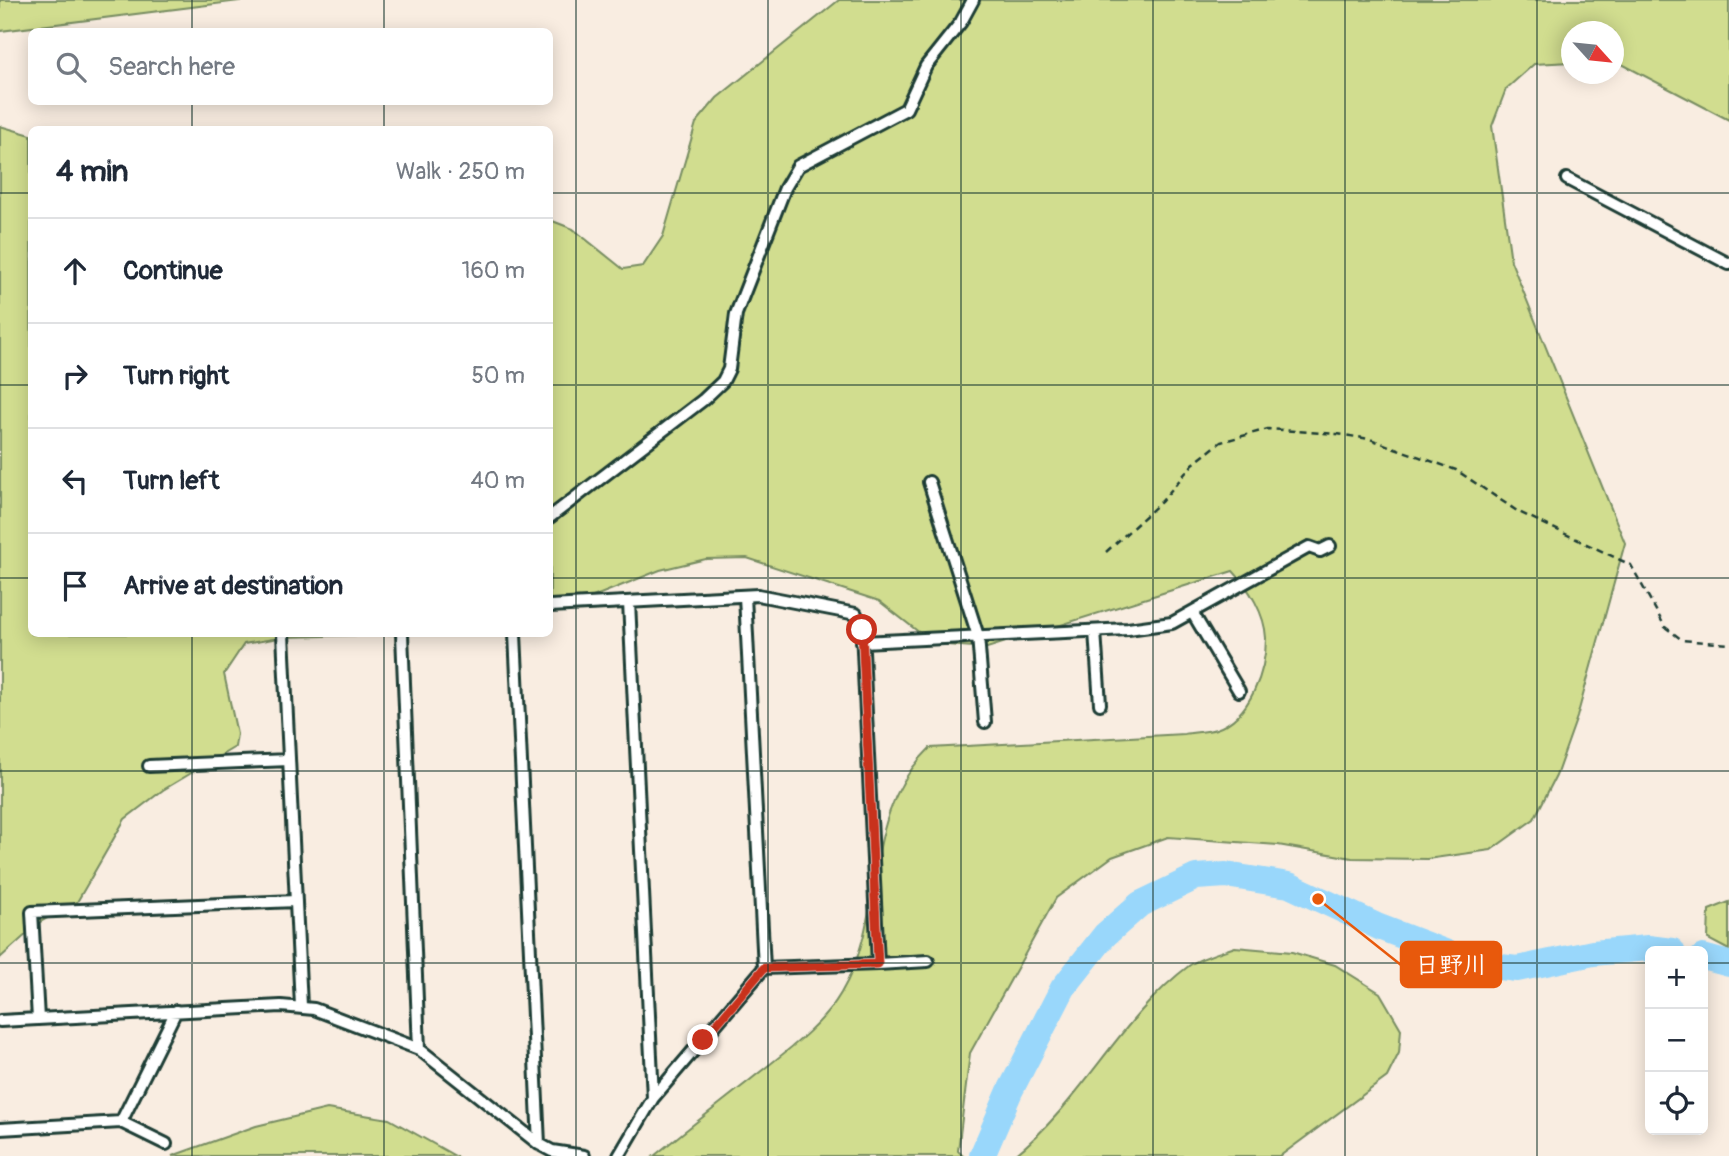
<!DOCTYPE html>
<meta charset="utf-8">
<style>
body{margin:0;font-family:Pangolin,"Klee One",sans-serif;background:#f2f2f3;color:#1f2937}
.controls{position:absolute;right:21px;bottom:21px;display:grid;overflow:hidden;border-radius:10px;box-shadow:0 4px 18px #0003}
.controls button{width:63px;height:63px;display:grid;place-items:center;padding:0;border:0;border-bottom:2px solid #e0e1e3;background:#fff;color:#1f2937;font:35px sans-serif}
.compass{position:absolute;left:1561px;top:21px;width:63px;height:63px;border-radius:50%;background:#fff;box-shadow:0 4px 18px #0003;rotate:117deg}
.stop{position:absolute;width:21px;height:21px;margin:-16px;border:5px solid #c8321e;border-radius:50%;background:#fff}
.stop.end{background:#c8321e;border-color:#fff;box-shadow:0 2px 7px #0008}
.list{margin:0;padding:0;list-style:none}
h2{display:flex;justify-content:space-between;align-items:center;height:91px;margin:0;padding:0 28px;font-size:30px}
h2 small{font-size:23px;font-weight:400;color:#747a83}
.list li{display:grid;grid-template-columns:46px 1fr auto;gap:21px;align-items:center;box-sizing:border-box;height:105px;padding:0 28px;border-top:2px solid #e0e1e3}
.list b{display:block;font-size:26px;white-space:nowrap}
.list em{font-size:23px;font-style:normal;color:#747a83}
.icon{flex:none;width:38px;height:38px;fill:none;stroke:currentColor;stroke-width:2;stroke-linecap:round;stroke-linejoin:round}
.map{position:relative;flex:none;width:1729px;height:1156px;overflow:hidden}
.search{position:absolute;background:#fff;box-shadow:0 4px 18px #0003;left:28px;top:28px;width:525px;height:77px;display:flex;align-items:center;gap:18px;box-sizing:border-box;padding:0 24px;border-radius:10px;color:#747a83;font-size:26px}
.panel{position:absolute;background:#fff;box-shadow:0 4px 18px #0003;left:28px;top:126px;width:525px;height:511px;border-radius:10px}
.map>svg:first-child{display:block}
</style>
<div class="map">
<svg width="1729" height="1156" viewBox="0 0 1729 1156">
<rect width="100%" height="100%" fill="#f9ede1"/>
<filter id="ink" filterUnits="userSpaceOnUse"><feTurbulence type="fractalNoise" baseFrequency=".0143" numOctaves="2"/><feDisplacementMap in="SourceGraphic" scale="14" xChannelSelector="R" yChannelSelector="G"/><feConvolveMatrix kernelMatrix="1 2 1 2 8 2 1 2 1" color-interpolation-filters="sRGB"/></filter>
<g filter="url(#ink)">
<path fill="#d1dd8f" stroke="#788d62" stroke-width="2" d="M 0,0 L 247,0 L 0,31 Z
M 839,0 L 1729,0 L 1729,120 L 1620,63 L 1614,63 L 1614,32 L 1572,32 L 1571,62 L 1534,64 L 1506,89 L 1492,126 L 1511,261 L 1625,543 L 1577,717 L 1556,776 L 1534,819 L 1491,850 L 1427,859 L 1352,858 L 1278,845 L 1168,837 L 1112,857 L 1056,898 L 970,1053 L 958,1151 L 963,1156 L 654,1156 C 686,1130 718,1105 750,1080 C 782,1054 820,1029 841,993 C 889,912 858,817 930,748 L 1184,734 C 1194,732 1207,732 1216,729 C 1250,718 1266,671 1266,638 C 1265,614 1249,588 1233,571 L 987,648 L 934,644 L 879,601 L 747,558 L 706,559 L 660,570 L 568,607 L 550,610 L 550,220 L 573,229 L 623,269 L 643,266 L 663,236 L 696,123 L 717,98 Z
M 0,126 L 31,135 L 32,634 L 404,634 L 284,637 L 244,644 L 224,674 L 237,734 L 235,747 L 163,790 L 125,819 L 77,902 L 40,922 L 0,958 Z
M 1729,902 L 1729,950 L 1708,939 L 1709,910 Z
M 1235,947 L 1292,952 L 1335,965 L 1380,993 L 1401,1029 L 1399,1053 L 1387,1077 L 1280,1156 L 1014,1156 C 1082,1102 1120,1017 1190,965 C 1202,957 1221,952 1235,947 Z
M 327,1109 L 389,1119 L 455,1156 L 172,1156 L 256,1126 Z"/>
<g fill="none" stroke-linecap="round" stroke-linejoin="round">
<path stroke="#99d7fb" stroke-width="26" d="M 1703,957 L 1729,964
M 982,1156 L 1010,1091 L 1063,988 L 1105,935 L 1140,904 L 1196,877 L 1226,875 L 1289,885 L 1379,927 L 1476,964 L 1517,969 L 1593,953 L 1648,948 L 1672,951"/>
<defs>
<path id="street" d="M 1567,179 L 1729,264
M 929,482 L 978,636 L 985,722
M 550,517 L 703,400 L 723,381 L 729,369 L 736,314 L 785,188 L 798,166 L 906,109 L 926,66 L 961,22 L 973,0
M 629,602 L 653,1098
M 550,606 L 758,595 L 856,614 L 862,630 L 878,964 L 764,968
M 1192,612 L 1239,691
M 1095,631 L 1100,704
M 283,634 L 301,1006
M 402,634 L 419,1049
M 515,634 L 539,1144
M 862,642 L 1128,629 L 1172,623 L 1309,547 L 1320,551 L 1330,546
M 149,766 L 289,760
M 878,964 L 928,961
M 38,1019 L 32,912 L 296,901
M 0,1021 L 281,1006 L 314,1009 L 419,1049 L 539,1144 L 552,1151 L 584,1156
M 121,1122 L 166,1144
M 0,1129 L 121,1122 L 176,1011
M 619,1156 L 653,1098 L 764,968 L 745,596"/>
</defs>
<use href="#street" stroke="#1f3d34" stroke-width="16"/>
<path stroke="#1f3d34" stroke-width="2.5" stroke-dasharray="7 5" stroke-linecap="butt" d="M 1106,552 L 1162,501 L 1193,464 L 1221,442 L 1268,429 L 1337,434 L 1370,439 L 1456,470 L 1517,511 L 1631,565 L 1665,627 L 1682,640 L 1729,644"/>
<use href="#street" stroke="#fff" stroke-width="10"/>
</g>
</g>
<g fill="none" stroke-linecap="round" stroke-linejoin="round" filter="url(#ink)">
<path stroke="#c8321e" stroke-width="9" d="M 703,1040 L 764,968 L 878,964 L 862,630"/>
</g>
<path fill="none" stroke="#1f3d34" stroke-width="2" stroke-opacity="0.55" d="M 192,0 L 192,32M 384,0 L 384,32M 576,0 L 576,1156M 768,0 L 768,1156M 961,0 L 961,1156M 1153,0 L 1153,1156M 1345,0 L 1345,1156M 1537,0 L 1537,1156M 192,102 L 192,130M 384,102 L 384,130M 0,193 L 32,193M 550,193 L 1729,193M 0,385 L 32,385M 550,385 L 1729,385M 0,578 L 32,578M 550,578 L 1729,578M 192,634 L 192,1156M 384,634 L 384,1156M 0,771 L 1729,771M 0,963 L 1650,963M 1703,963 L 1729,963"/>
<path fill="none" stroke="#e8590c" stroke-width="2.5" d="M1318 899L1401 965"/>
<circle fill="#e8590c" stroke="#fff" stroke-width="2.5" cx="1318" cy="899" r="7"/>
<rect fill="#e8590c" stroke="#e8590c" stroke-width="2.5" x="1401" y="942" width="100" height="45" rx="7"/>
<g font-size="24" text-anchor="middle" font-weight="bold" fill="#fff">
<text x="1451" y="973">日野川</text>
</g>
</svg>
<div class="controls">
<button>+</button>
<button>−</button>
<button><svg class="icon" aria-label="locate" viewBox="0 0 24 24"><circle cx="12" cy="12" r="6"/><path d="M12 2v4M12 18v4M2 12h4M18 12h4"/></svg></button>
</div>
<svg class="compass" viewBox="-18 -18 36 36"><path d="M0-13l5 13h-10z" fill="#e53935"/><path d="M0 13l5-13h-10z" fill="#747a83"/></svg>
<div class="stop" style="left:862px;top:630px"></div>
<div class="stop end" style="left:703px;top:1040px"></div>
<div class="search"><svg class="icon" aria-label="search" viewBox="0 0 24 24"><circle cx="10" cy="10" r="6"/><path d="M15 15l6 6"/></svg>Search here</div>
<section class="panel">
<h2>4 min<small>Walk · 250 m</small></h2>
<ul class="list">
<li><svg class="icon" aria-label="ahead" viewBox="0 0 24 24"><path d="M12 20V5M6 11l6-6 6 6"/></svg><div><b>Continue</b></div><em>160 m</em></li>
<li><svg class="icon" aria-label="right" viewBox="0 0 24 24"><path d="M7 20v-9h11M14 6l5 5-5 5"/></svg><div><b>Turn right</b></div><em>50 m</em></li>
<li><svg class="icon" aria-label="left" viewBox="0 0 24 24"><path d="M17 20v-9H6M10 6l-5 5 5 5"/></svg><div><b>Turn left</b></div><em>40 m</em></li>
<li><svg class="icon" aria-label="arrive" viewBox="0 0 24 24"><path d="M6 21V4h12l-3 4 3 4H6"/></svg><div><b>Arrive at destination</b></div></li>
</ul>
</section>
</div>
